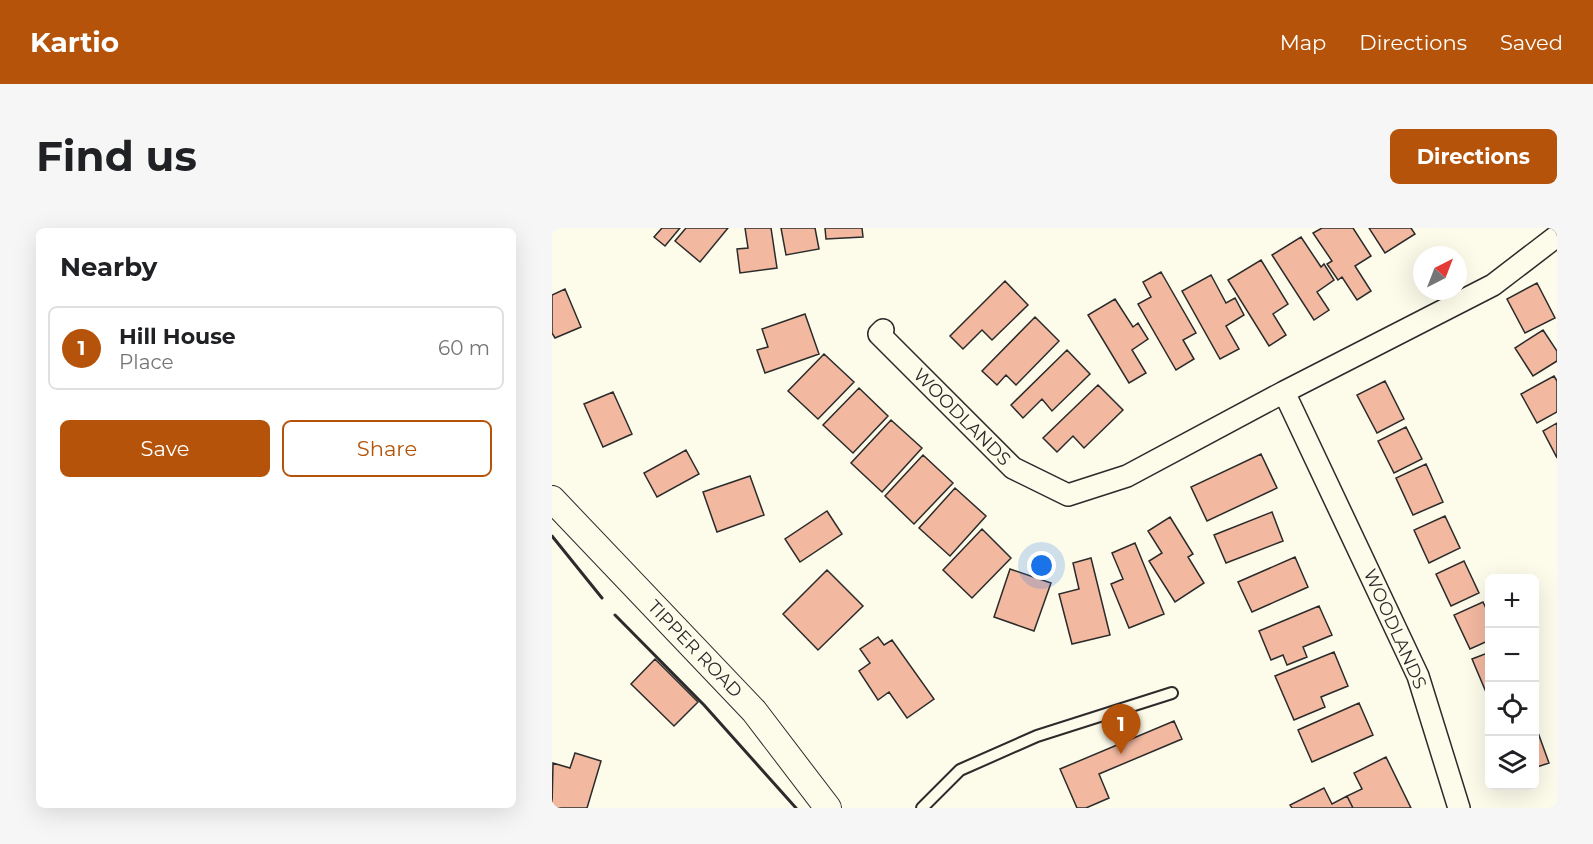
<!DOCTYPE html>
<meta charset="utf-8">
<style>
body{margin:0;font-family:Montserrat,sans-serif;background:#f6f6f6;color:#202124}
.controls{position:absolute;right:18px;bottom:18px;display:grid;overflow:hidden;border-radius:9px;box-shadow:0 6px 24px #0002}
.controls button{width:54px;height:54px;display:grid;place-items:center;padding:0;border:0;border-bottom:2px solid #e0e0e0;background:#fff;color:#202124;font:30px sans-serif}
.compass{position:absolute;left:861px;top:18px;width:54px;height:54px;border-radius:50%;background:#fff;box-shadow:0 6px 24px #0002;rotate:42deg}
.you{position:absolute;left:490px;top:338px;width:21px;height:21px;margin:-15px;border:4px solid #fff;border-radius:50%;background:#1a73e8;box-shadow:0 0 0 9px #1a73e833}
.badge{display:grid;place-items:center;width:39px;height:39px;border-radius:50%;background:#b45309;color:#fff;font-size:20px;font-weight:700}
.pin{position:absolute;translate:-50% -50px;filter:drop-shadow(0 2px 3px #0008)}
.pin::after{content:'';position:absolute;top:32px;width:21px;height:18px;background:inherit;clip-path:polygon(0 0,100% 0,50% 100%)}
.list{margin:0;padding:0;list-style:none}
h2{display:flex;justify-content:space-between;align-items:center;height:78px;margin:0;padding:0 24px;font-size:26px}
h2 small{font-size:20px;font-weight:400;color:#757577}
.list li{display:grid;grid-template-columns:39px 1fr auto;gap:18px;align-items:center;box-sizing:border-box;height:84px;margin:0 12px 12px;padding:0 12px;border:2px solid #e0e0e0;border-radius:9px}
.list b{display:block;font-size:22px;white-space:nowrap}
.list p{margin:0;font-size:20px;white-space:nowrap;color:#757577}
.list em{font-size:20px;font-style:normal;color:#757577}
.actions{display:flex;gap:12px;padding:18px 24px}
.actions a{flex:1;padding:14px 0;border:2px solid #b45309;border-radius:9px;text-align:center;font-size:21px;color:#b45309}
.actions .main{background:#b45309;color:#fff}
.icon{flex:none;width:33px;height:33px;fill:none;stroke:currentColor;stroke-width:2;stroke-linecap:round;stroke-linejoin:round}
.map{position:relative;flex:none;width:1005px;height:580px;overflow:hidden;border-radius:9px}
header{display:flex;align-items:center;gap:36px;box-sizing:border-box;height:84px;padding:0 30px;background:#b45309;color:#fff}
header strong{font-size:28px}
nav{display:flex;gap:33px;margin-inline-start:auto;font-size:21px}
.intro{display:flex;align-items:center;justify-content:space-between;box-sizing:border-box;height:144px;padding:0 36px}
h1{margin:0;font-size:42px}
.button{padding:15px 27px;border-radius:9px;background:#b45309;color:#fff;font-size:21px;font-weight:700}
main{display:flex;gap:36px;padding:0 36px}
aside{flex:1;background:#fff;border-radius:9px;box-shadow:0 6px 24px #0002}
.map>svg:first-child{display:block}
</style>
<header>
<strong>Kartio</strong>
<nav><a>Map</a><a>Directions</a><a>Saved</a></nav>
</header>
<div class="intro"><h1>Find us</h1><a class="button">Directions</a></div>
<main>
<aside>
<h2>Nearby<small></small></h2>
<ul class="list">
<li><span class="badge">1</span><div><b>Hill House</b><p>Place</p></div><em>60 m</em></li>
</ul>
<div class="actions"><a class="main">Save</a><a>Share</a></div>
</aside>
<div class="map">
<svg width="1005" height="580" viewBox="0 0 1005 580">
<rect width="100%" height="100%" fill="#fdfbea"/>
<path fill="#f2b8a0" stroke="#2b2b2b" stroke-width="1.5" d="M 110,0 L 128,0 L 113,18 L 102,9 Z
M 134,0 L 176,0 L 148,34 L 123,13 Z
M 193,0 L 219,0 L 225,40 L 188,45 L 185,21 L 196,20 Z
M 229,0 L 263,0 L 267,21 L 234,27 Z
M 273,0 L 310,0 L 311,9 L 274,11 Z
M 770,0 L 801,0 L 819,28 L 803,38 L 819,63 L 805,72 L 790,49 L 786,52 L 775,36 L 780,33 L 761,5 Z
M 817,0 L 859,0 L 863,6 L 833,25 Z
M 749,9 L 769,39 L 772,36 L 782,52 L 765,64 L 777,82 L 762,92 L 720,27 Z
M 709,32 L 736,76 L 721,86 L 734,107 L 717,118 L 676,52 Z
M 609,44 L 644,105 L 631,112 L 642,131 L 624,142 L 586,76 L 599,69 L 591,54 Z
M 659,47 L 674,75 L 683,70 L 692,87 L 674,98 L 687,121 L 668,131 L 630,63 Z
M 453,53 L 476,77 L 440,112 L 430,102 L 411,121 L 398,108 Z
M 985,55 L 1003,90 L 973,105 L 955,71 Z
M 13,61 L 29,99 L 3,110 L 0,105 L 0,67 Z
M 563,71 L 581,99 L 586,95 L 596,111 L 580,122 L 594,145 L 577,155 L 536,87 Z
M 253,86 L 267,126 L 213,145 L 205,122 L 216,119 L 210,101 Z
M 483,89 L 507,113 L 464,157 L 454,147 L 445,157 L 430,143 Z
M 991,102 L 1005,123 L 1005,133 L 981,148 L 963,120 Z
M 515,122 L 538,146 L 500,183 L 490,171 L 471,190 L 459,177 Z
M 272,126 L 302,154 L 266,191 L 236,163 Z
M 1002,148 L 1005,153 L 1005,184 L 985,195 L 969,166 Z
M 833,153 L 852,191 L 825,205 L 805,167 Z
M 546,157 L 571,182 L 532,220 L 521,208 L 505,224 L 491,210 Z
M 307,160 L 336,188 L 301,225 L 271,197 Z
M 61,164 L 80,206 L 51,219 L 32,176 Z
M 339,192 L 370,220 L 330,264 L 299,235 Z
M 1005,195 L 1005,230 L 991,203 Z
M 854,199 L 870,231 L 842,245 L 826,213 Z
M 134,222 L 147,246 L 105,269 L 92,245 Z
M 709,226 L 725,260 L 655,293 L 639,259 Z
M 371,227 L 401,255 L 362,296 L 333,268 Z
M 874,236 L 891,274 L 861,287 L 844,250 Z
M 198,248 L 212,287 L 165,304 L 151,264 Z
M 403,260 L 434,288 L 398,328 L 367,300 Z
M 275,283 L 290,306 L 248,334 L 233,311 Z
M 720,284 L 731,313 L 674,335 L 662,307 Z
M 893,288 L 908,320 L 877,335 L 862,302 Z
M 618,289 L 641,326 L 636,329 L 652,355 L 623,374 L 597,333 L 610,325 L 596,303 Z
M 430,301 L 459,330 L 420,370 L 391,342 Z
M 583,315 L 612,386 L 577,400 L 559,356 L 571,351 L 560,325 Z
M 743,329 L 756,359 L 700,384 L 686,354 Z
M 539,330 L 558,407 L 520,416 L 507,366 L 527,361 L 521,335 Z
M 912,333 L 927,365 L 899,378 L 884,346 Z
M 458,341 L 499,355 L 482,403 L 442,389 Z
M 275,342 L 311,378 L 266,422 L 231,386 Z
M 931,374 L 938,389 L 938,412 L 918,421 L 902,387 Z
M 767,378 L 780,407 L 751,419 L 755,429 L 735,437 L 731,427 L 719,432 L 707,403 Z
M 326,409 L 332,417 L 340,412 L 382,471 L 355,490 L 337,464 L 326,472 L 307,443 L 318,435 L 308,421 Z
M 782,424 L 796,458 L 769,469 L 773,479 L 742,492 L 723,448 Z
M 938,424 L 938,463 L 934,464 L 920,431 Z
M 103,431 L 146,474 L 122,498 L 79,456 Z
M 807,475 L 821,507 L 760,534 L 746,502 Z
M 622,493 L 630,511 L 547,546 L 557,570 L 534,580 L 525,580 L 508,541 Z
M 984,499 L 997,535 L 982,540 L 982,500 Z
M 23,525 L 49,533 L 35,580 L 0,580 L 1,535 L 18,540 Z
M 834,529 L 859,580 L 801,580 L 795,568 L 810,561 L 802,545 Z
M 772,560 L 780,576 L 795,568 L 801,580 L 740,580 L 738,577 Z"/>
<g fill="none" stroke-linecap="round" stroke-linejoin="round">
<defs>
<path id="service" d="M 370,580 L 408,542 L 485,508 L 620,465"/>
<path id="minor" d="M 331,102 L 327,106 L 461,240 L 516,267 L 575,248 L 732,164 L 866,448 L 907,580
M 732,164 L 941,57 L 1005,8"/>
<path id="tertiary" d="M 0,271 L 202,483 L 276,580"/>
</defs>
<use href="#service" stroke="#2b2b2b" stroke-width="14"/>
<use href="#minor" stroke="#2b2b2b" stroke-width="24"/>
<use href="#tertiary" stroke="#2b2b2b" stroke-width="28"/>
<use href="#service" stroke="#fdfbea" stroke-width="10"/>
<use href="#minor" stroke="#fdfbea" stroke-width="21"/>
<use href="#tertiary" stroke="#fdfbea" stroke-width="26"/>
<path stroke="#2b2b2b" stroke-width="3" d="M 0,308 L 50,370
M 63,387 L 152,477 L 244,580"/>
</g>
<g text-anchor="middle" stroke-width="4.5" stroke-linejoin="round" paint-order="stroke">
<g font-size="18" fill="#2b2b2b" stroke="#fdfbea">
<text transform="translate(410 189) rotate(45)" y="6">WOODLANDS</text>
<text transform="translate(843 401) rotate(66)" y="6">WOODLANDS</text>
<text transform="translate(143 421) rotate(46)" y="6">TIPPER ROAD</text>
</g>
</g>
</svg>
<div class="controls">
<button>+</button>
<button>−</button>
<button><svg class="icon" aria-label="locate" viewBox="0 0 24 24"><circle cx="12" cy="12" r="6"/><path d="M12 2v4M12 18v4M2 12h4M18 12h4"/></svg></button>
<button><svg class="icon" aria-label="layers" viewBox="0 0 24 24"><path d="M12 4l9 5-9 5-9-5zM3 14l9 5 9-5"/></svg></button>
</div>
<svg class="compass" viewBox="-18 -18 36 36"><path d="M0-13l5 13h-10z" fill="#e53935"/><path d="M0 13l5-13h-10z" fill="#757577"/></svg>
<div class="you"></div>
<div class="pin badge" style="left:569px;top:526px">1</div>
</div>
</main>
